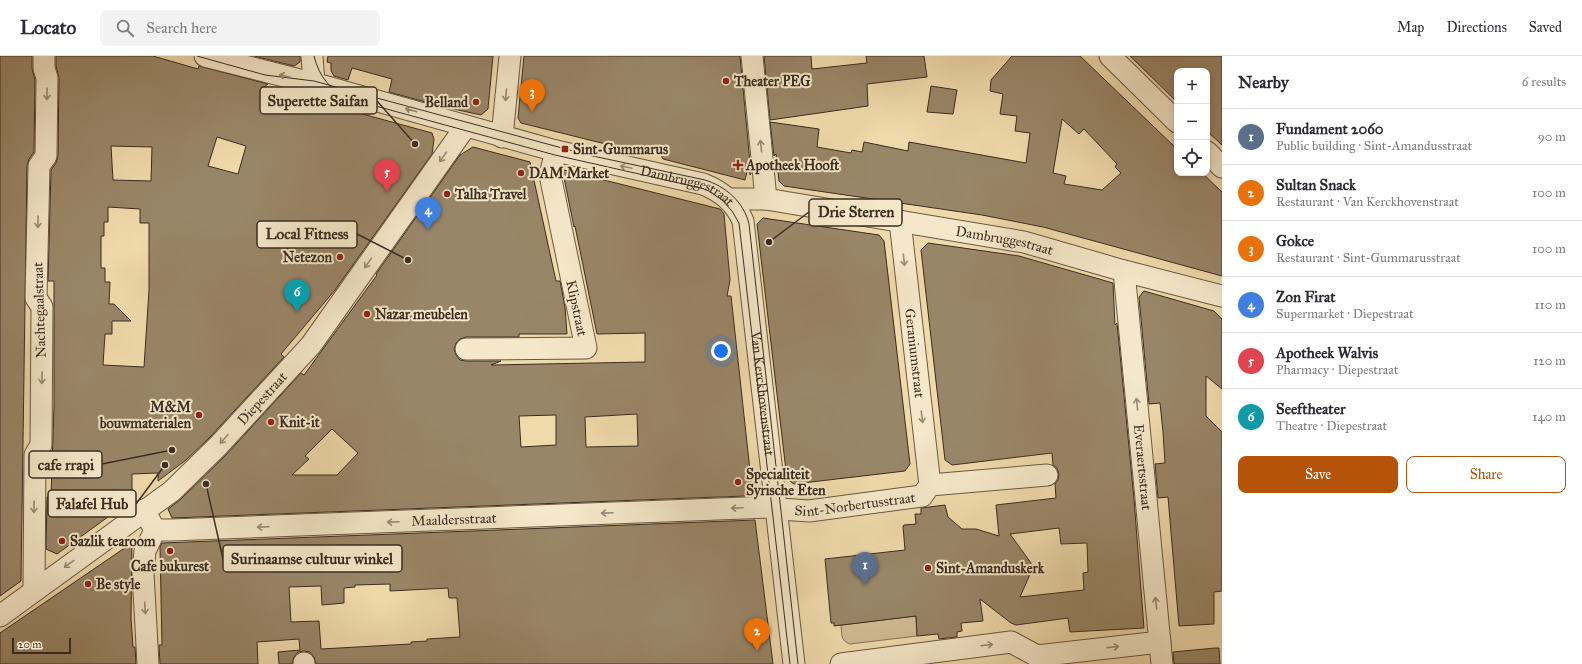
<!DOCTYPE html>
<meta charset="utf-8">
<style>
body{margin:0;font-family:"IM FELL Great Primer",serif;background:#f2f2f3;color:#2b2b33}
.controls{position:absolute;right:12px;top:12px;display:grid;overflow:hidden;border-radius:8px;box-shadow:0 2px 6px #0003}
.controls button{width:36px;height:36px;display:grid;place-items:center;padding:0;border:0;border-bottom:1px solid #e1e1e2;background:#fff;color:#2b2b33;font:20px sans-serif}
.scale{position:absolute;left:12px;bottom:10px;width:59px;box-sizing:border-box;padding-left:4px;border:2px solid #3c2c1f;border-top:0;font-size:11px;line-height:14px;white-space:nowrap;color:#3c2c1f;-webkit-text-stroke:3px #f5e7c9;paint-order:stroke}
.you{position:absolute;left:721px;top:295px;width:14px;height:14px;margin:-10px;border:3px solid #fff;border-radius:50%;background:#1a73e8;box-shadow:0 0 0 6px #1a73e833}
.badge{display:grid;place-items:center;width:26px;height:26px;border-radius:50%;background:#b45309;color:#fff;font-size:13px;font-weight:700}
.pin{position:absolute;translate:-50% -33px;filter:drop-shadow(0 1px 2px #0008)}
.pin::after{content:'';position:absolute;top:21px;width:14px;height:12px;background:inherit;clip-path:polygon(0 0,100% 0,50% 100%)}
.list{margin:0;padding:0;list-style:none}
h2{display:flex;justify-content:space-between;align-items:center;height:52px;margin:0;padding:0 16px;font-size:17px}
h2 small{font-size:13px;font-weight:400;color:#7c7c81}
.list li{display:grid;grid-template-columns:26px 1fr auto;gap:12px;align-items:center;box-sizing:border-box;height:56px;padding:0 16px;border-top:1px solid #e1e1e2}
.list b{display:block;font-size:15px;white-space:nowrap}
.list p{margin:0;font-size:13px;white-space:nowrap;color:#7c7c81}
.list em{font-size:13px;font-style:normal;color:#7c7c81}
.actions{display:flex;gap:8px;padding:12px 16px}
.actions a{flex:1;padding:9px 0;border:1px solid #b45309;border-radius:8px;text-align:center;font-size:14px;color:#b45309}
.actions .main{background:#b45309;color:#fff}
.icon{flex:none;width:22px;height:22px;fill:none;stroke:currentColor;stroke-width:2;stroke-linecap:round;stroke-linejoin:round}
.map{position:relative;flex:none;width:1222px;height:608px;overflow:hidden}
header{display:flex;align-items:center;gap:24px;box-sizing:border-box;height:56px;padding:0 20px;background:#fff;border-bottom:1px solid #e1e1e2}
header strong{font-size:19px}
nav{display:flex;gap:22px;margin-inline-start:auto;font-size:14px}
.search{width:280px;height:36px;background:#f2f2f3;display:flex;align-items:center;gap:10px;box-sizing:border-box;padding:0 14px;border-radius:8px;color:#7c7c81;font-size:15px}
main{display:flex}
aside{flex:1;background:#fff}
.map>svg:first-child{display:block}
</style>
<header>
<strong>Locato</strong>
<div class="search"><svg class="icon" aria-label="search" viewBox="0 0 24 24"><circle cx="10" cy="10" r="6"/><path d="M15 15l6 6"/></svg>Search here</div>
<nav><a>Map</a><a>Directions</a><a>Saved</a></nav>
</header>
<main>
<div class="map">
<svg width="1222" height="608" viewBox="0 0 1222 608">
<rect width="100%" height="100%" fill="#efdaac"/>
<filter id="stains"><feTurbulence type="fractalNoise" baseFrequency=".005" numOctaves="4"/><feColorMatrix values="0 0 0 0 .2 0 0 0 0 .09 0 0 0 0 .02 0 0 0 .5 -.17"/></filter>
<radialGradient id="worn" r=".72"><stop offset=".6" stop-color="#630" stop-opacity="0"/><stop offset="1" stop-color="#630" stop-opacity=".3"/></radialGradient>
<path fill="#d1bc94" stroke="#86745a" d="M 916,560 L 917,580 L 850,588 C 840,585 842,577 841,569 Z"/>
<path fill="#998668" stroke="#3c2c1f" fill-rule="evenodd" d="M 0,0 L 32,0 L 32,12 L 35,24 L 34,96 L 29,103 L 27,110 L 21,525 L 0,540 Z
M 56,0 L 153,0 L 198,13 L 199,10 L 268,28 L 264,31 L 432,77 L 434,83 L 432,98 L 335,234 L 281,298 L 284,301 L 209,382 L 186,404 L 158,425 L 158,417 L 132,418 L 132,439 L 134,442 L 57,498 L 46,493 L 47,441 L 51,441 L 54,350 L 54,225 L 48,225 L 51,114 L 56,107 L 58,100 L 59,22 L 56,10 ZM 217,81 L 246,90 L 238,118 L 208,110 ZM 111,90 L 152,91 L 151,125 L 113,124 ZM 108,151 L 140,153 L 140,167 L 149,167 L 149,234 L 144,311 L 103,309 L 105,278 L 112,278 L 112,265 L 131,265 L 114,248 L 109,248 L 110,226 L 105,226 L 105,212 L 101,212 L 101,180 L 104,180 L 104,166 L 108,166 Z
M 254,0 L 300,0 L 300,6 L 294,10 Z
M 328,0 L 493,0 L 488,53 L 481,59 L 440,50 L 389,36 L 392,23 L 352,12 L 348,24 L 334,20 L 331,15 L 331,7 L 327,6 Z
M 524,0 L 740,0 L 751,118 L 750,119 L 749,108 L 745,124 L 663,103 L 659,96 L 642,97 L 521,67 L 518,62 Z
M 764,0 L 811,0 L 812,13 L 867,7 L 866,0 L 924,0 L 927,21 L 867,28 L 868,50 L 770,64 Z
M 1012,0 L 1080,0 L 1177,93 L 1177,117 L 1202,117 L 1222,136 L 1222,220 L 1043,171 L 982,159 L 784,130 L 779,125 L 776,98 L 774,100 L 770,66 L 819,73 L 817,91 L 851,97 L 852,94 L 862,96 L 864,86 L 908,95 L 909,86 L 1026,107 L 1030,77 L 1015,75 L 1017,60 L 1000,58 L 1003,38 L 990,35 L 991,24 ZM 1062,63 L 1079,78 L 1084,73 L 1117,108 L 1115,111 L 1121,117 L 1102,134 L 1064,128 L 1066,120 L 1053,117 Z
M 1130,0 L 1222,0 L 1222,89 L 1207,75 L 1207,15 L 1177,15 L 1177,46 Z
M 931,30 L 957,34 L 953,58 L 927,56 Z
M 473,91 L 530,106 L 556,225 L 560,225 L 565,251 L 567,278 L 519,278 L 519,281 L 466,281 L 460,283 L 456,287 L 454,293 L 456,299 L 460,304 L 466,305 L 501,305 L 491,309 L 645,306 L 645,277 L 597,278 L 575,170 L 574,171 L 563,117 L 564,114 L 720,153 L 724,158 L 730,224 L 727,240 L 731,240 L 752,433 L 745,440 L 172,462 L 168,453 L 180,444 L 226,399 L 301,317 L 304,319 L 377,219 L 376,218 L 460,99 ZM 637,358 L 638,390 L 586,391 L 585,361 ZM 556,359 L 556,389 L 521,391 L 519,360 ZM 332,373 L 358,397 L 337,419 L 292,419 L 309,403 L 305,400 Z
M 763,162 L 879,179 L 884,185 L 910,408 L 905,415 L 794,428 L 787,423 L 757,168 Z
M 928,187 L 1019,200 L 1113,227 L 1115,269 L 1117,267 L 1134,443 L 1144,572 L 1070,576 L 1068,562 L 1016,569 L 1011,567 L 980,543 L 983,565 L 961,567 L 962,575 L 957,576 L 957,581 L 939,583 L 938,578 L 917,580 L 916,560 L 834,570 L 834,567 L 831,567 L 825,503 L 905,494 L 903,470 L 904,469 L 916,468 L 915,458 L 921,458 L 921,452 L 945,449 L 948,461 L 962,473 L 976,473 L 999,480 L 996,449 L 1056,442 L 1055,428 L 1058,424 L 1059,418 L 1057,412 L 1053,409 L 1052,397 L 952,409 L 945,404 L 921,194 ZM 1059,472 L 1061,488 L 1087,487 L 1088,516 L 1083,517 L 1084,534 L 1020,541 L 1031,516 L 1031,507 L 1010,478 Z
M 1144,235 L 1214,255 L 1222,263 L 1222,333 L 1206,320 L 1206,360 L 1222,376 L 1222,535 L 1214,536 L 1214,568 L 1179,570 L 1168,441 L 1158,442 L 1155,408 L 1165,407 L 1163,376 L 1160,347 L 1149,348 L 1139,241 Z
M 755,464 L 773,608 L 316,608 L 314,601 L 310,596 L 304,595 L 298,596 L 294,601 L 292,608 L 279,608 L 278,596 L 300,594 L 299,583 L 257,586 L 258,608 L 160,608 L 159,589 L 162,589 L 160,491 L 162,487 ZM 390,528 L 390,535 L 448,532 L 449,542 L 457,542 L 460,581 L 427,583 L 427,585 L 411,586 L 411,588 L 321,593 L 319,565 L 291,566 L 289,531 L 321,530 L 322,549 L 344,547 L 344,532 L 355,531 L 355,529 Z
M 132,487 L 131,562 L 133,591 L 135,591 L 136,608 L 0,608 L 0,577 Z
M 1215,592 L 1219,592 L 1220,608 L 1174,608 L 1173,596 Z"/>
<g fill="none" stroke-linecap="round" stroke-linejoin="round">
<defs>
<g id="minor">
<path id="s1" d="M 205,0 L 331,32 L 556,95 L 703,128 C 721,135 735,146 743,165 L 794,608"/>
<path d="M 312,0 L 314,27"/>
<path d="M 752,0 L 766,143"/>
<path d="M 1110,0 L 1177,66"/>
<path d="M 502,81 L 510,0"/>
<path d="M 1207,96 L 1222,111"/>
<path id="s2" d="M 729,143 L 766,143 L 1024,186 L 1124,215 L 1222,240"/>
<path id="s3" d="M 900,165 L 930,429"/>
<path id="s4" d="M 1124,215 L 1162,608"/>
<path d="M 466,293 L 586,292 L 550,119 L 556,95"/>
<path id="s5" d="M 144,454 L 155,474 L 171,474 L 771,451 L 780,453 L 809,455 L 922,440 L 930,429 L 1047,419"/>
<path d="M 34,534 L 35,399 L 41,389 L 42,251 L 36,242 L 39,110 L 46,100 L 47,22 L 44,12 L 44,0"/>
<path id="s6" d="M 0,560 L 172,435 L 218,390 L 311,289 L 466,70"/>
<path d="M 304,607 L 304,608"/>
<path d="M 148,608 L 143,517 L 145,495 L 155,474"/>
<path d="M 841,608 L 1011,586 L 1037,600 L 1160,586"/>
</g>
</defs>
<use href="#minor" stroke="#695842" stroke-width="23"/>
<use href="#minor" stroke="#f5e7c9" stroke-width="21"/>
<path stroke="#3c2c1f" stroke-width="1" d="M 197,0 L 265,19 L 314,25 L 588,99 L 705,124 C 725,130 744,146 749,168 L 798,608
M 314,0 C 319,21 331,35 350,43 L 555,99 L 701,132 L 709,135 L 722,144 L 732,155 L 739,167 L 790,608"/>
</g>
<defs><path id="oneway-shaft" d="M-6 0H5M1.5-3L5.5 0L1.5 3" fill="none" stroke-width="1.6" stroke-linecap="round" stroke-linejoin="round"/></defs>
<g stroke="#988a74">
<use href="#oneway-shaft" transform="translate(285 20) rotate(-166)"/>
<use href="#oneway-shaft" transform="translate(47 38) rotate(91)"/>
<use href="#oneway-shaft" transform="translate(506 39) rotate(95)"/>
<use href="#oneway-shaft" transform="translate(411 54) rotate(-164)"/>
<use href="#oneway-shaft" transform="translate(761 90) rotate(-96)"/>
<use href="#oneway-shaft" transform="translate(443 101) rotate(125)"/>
<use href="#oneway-shaft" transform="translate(626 111) rotate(-168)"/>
<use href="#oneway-shaft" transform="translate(38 166) rotate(91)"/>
<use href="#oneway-shaft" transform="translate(904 204) rotate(83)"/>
<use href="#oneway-shaft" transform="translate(368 207) rotate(125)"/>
<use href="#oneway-shaft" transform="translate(42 322) rotate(91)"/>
<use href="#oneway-shaft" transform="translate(1137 348) rotate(-96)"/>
<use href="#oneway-shaft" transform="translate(922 361) rotate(83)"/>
<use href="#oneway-shaft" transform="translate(224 383) rotate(132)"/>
<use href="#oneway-shaft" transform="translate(34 451) rotate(91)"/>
<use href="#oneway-shaft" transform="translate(737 452) rotate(178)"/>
<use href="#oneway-shaft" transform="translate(607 457) rotate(178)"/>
<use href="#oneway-shaft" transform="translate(393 466) rotate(178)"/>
<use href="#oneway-shaft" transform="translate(263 471) rotate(178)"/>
<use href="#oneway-shaft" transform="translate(69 508) rotate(144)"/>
<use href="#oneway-shaft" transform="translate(1156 547) rotate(-96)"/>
<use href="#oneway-shaft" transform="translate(145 552) rotate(87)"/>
<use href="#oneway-shaft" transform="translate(987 589) rotate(-7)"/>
<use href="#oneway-shaft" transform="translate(1113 591) rotate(-6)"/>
</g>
<g fill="#8f2418" stroke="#f5e7c9" stroke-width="1.5">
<circle cx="726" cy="25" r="4"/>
<circle cx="476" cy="46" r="4"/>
<rect x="561" y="89" width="8" height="8" rx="2"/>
<path d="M736 103h4v4h4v4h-4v4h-4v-4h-4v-4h4z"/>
<circle cx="521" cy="117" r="4"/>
<circle cx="447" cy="138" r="4"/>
<circle cx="340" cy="201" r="4"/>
<circle cx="367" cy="258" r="4"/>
<circle cx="199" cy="359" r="4"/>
<circle cx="271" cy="366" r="4"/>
<circle cx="738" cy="426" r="4"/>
<circle cx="62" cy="485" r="4"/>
<circle cx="170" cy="495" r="4"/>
<circle cx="928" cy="512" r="4"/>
<circle cx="88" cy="528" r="4"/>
</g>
<g text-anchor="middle" stroke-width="4" stroke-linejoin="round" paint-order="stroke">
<g font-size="14" font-weight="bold" fill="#3c2c1f" stroke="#f5e7c9" text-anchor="start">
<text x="734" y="30">Theater PEG</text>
<text x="468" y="51" text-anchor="end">Belland</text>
<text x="573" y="98">Sint-Gummarus</text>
<text x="746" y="114">Apotheek Hooft</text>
<text x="529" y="122">DAM Market</text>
<text x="455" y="143">Talha Travel</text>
<text x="332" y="206" text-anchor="end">Netezon</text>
<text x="375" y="263">Nazar meubelen</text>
<text x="191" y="356" text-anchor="end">M&amp;M<tspan x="191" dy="16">bouwmaterialen</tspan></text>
<text x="279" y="371">Knit-it</text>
<text x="746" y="423">Specialiteit<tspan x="746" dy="16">Syrische Eten</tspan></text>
<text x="70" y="490">Sazlik tearoom</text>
<text x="170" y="515" text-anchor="middle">Cafe bukurest</text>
<text x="936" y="517">Sint-Amanduskerk</text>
<text x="96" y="533">Be style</text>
</g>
<g font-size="14" fill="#3c2c1f" stroke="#f5e7c9">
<text dy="5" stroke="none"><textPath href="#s1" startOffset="500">Dambruggestraat</textPath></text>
<text dy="5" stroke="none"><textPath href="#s2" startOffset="279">Dambruggestraat</textPath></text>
<text transform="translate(577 252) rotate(78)" y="5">Klipstraat</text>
<text transform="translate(39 254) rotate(-92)" y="5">Nachtegaalstraat</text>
<text dy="5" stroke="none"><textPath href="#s3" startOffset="133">Geraniumstraat</textPath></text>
<text dy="5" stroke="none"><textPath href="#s1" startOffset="744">Van Kerckhovenstraat</textPath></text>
<text dy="5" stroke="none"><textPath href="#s6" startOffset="342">Diepestraat</textPath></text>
<text dy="5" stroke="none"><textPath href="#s4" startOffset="197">Everaertsstraat</textPath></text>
<text dy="5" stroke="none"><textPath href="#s5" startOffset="724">Sint-Norbertusstraat</textPath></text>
<text dy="5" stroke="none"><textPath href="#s5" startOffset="322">Maaldersstraat</textPath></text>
</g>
</g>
<path fill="none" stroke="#3c2c1f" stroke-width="1.5" d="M415 88L377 45M769 186L809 156M408 204L357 178M172 394L102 408M165 409L136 448M206 428L223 503"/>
<g fill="#3c2c1f" stroke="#f5e7c9" stroke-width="1.5">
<circle cx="415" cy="88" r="4"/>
<circle cx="769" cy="186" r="4"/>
<circle cx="408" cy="204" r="4"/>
<circle cx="172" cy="394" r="4"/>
<circle cx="165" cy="409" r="4"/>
<circle cx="206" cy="428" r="4"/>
</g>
<g fill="#f5e7c9" stroke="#3c2c1f" stroke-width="1.5">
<rect x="260" y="31" width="117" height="27" rx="4"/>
<rect x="809" y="143" width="93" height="27" rx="4"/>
<rect x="257" y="165" width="100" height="27" rx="4"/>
<rect x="29" y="395" width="73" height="27" rx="4"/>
<rect x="48" y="434" width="88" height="27" rx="4"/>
<rect x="223" y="489" width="179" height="27" rx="4"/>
</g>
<g font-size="15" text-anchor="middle" font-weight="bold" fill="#3c2c1f">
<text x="318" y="50">Superette Saifan</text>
<text x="856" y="161">Drie Sterren</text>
<text x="307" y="183">Local Fitness</text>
<text x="66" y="414">cafe rrapi</text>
<text x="92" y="453">Falafel Hub</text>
<text x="312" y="508">Surinaamse cultuur winkel</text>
</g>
<rect width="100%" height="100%" filter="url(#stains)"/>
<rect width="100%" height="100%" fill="url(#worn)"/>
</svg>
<div class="controls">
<button>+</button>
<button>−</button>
<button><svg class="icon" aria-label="locate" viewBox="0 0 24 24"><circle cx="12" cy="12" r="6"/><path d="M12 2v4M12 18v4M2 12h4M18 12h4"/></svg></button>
</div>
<div class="scale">20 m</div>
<div class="you"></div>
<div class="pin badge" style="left:865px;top:529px;background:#5c6f8a">1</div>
<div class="pin badge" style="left:757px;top:595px;background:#e8710a">2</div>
<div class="pin badge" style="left:532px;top:56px;background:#e8710a">3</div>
<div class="pin badge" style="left:428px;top:174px;background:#3f7fe0">4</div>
<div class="pin badge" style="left:387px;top:136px;background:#e0444e">5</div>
<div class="pin badge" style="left:297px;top:256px;background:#0f9aa8">6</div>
</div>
<aside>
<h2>Nearby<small>6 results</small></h2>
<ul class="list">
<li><span class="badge" style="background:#5c6f8a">1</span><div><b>Fundament 2060</b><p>Public building · Sint-Amandusstraat</p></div><em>90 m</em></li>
<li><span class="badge" style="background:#e8710a">2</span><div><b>Sultan Snack</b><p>Restaurant · Van Kerckhovenstraat</p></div><em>100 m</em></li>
<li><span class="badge" style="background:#e8710a">3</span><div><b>Gokce</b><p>Restaurant · Sint-Gummarusstraat</p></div><em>100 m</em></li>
<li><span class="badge" style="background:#3f7fe0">4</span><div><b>Zon Firat</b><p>Supermarket · Diepestraat</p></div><em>110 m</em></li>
<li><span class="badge" style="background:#e0444e">5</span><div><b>Apotheek Walvis</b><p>Pharmacy · Diepestraat</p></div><em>120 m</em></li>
<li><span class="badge" style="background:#0f9aa8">6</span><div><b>Seeftheater</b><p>Theatre · Diepestraat</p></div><em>140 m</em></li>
</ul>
<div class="actions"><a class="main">Save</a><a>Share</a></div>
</aside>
</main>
